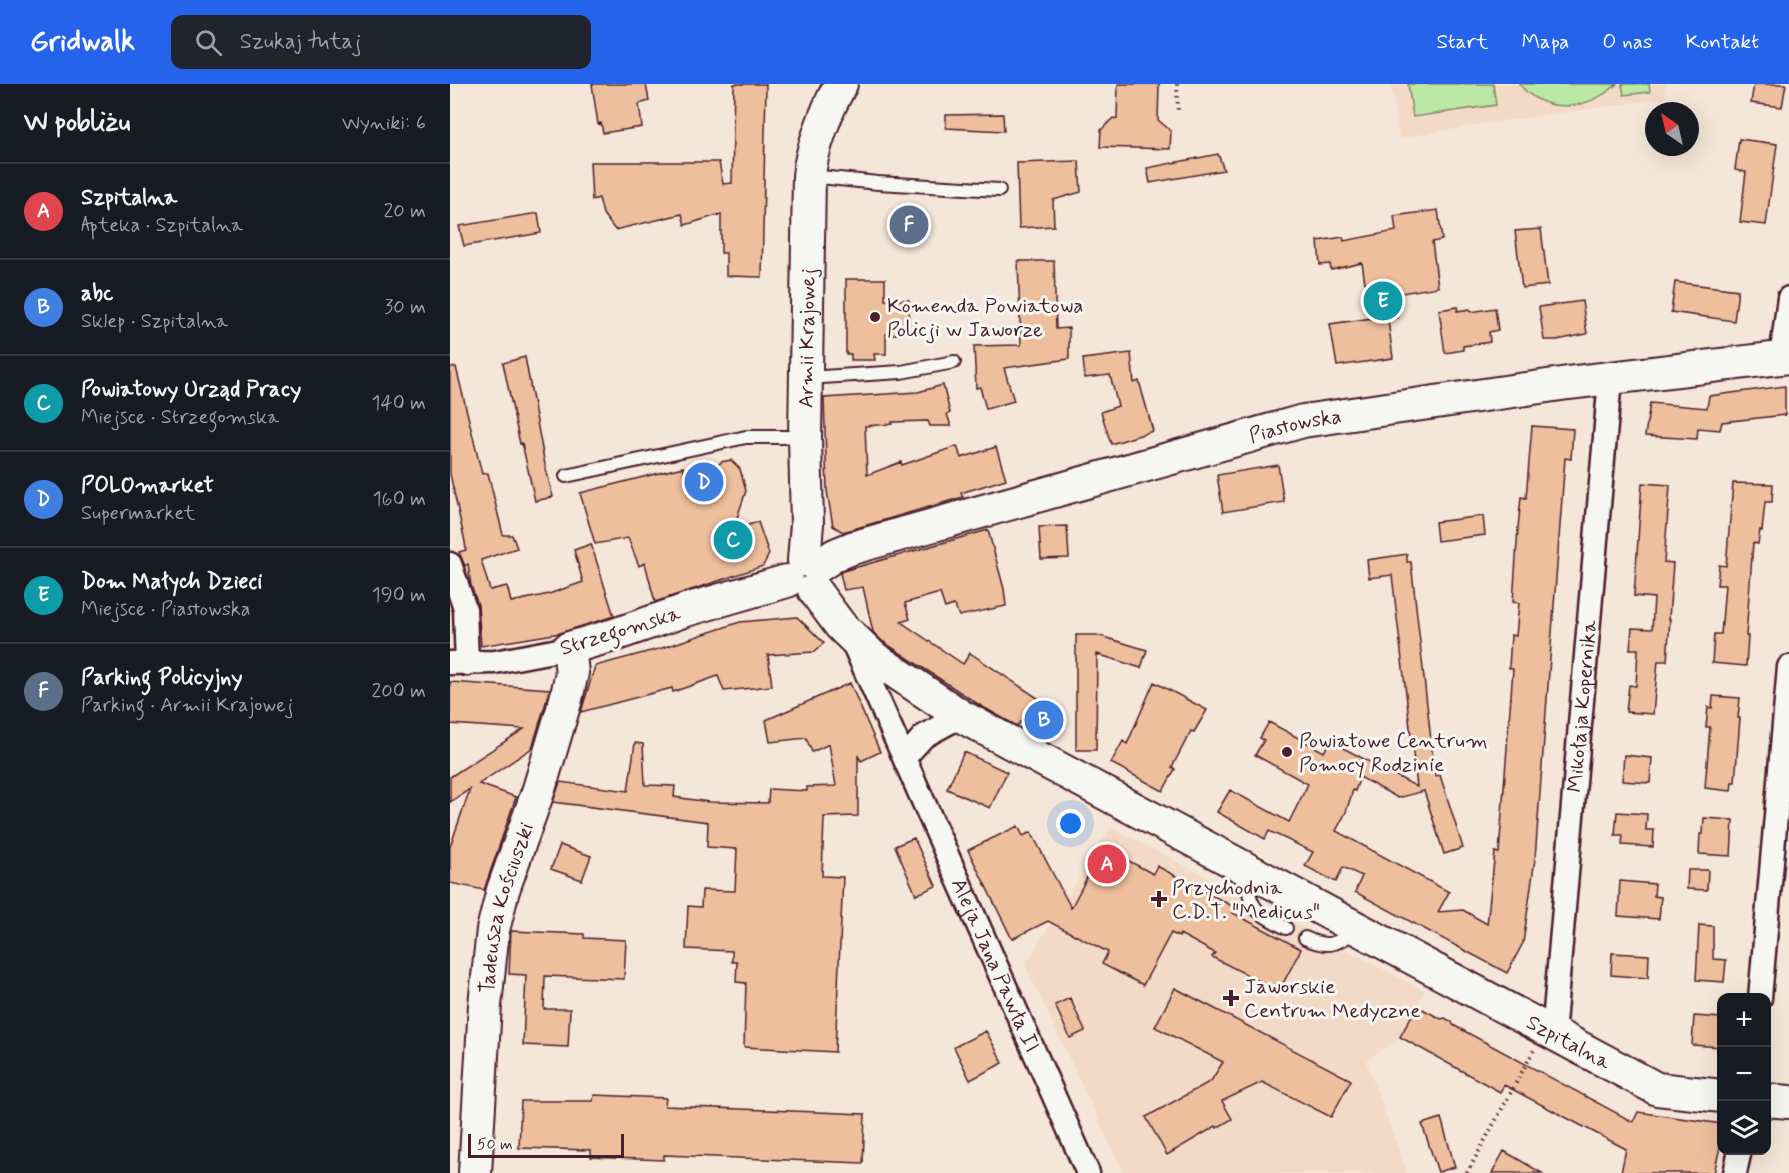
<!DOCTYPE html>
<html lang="pl">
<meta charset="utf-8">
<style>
body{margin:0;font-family:Mynerve,sans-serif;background:#20242c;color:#f1f3f6}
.controls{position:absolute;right:18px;bottom:18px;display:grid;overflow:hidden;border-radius:12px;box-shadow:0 6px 24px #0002}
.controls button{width:54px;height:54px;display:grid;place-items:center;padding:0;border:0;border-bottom:2px solid #363941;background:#171b24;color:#f1f3f6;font:30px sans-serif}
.compass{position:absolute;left:1195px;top:18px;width:54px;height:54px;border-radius:50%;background:#171b24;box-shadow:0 6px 24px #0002;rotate:326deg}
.scale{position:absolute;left:18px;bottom:15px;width:156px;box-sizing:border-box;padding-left:6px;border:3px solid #4a1f2b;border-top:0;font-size:16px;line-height:21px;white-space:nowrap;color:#4a1f2b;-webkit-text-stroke:4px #f6f6f2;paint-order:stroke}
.you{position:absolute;left:621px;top:740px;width:21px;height:21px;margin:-15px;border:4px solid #fff;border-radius:50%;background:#1a73e8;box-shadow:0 0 0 9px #1a73e833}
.badge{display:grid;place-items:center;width:39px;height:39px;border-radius:50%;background:#2563eb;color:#fff;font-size:20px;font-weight:700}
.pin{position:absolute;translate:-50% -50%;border:3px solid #fff;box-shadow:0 2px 6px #0006}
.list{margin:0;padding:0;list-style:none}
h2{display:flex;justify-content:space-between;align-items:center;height:78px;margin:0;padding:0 24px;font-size:26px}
h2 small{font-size:20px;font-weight:400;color:#9ea1a6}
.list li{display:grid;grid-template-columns:39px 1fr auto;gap:18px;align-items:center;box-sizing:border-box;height:96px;padding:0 24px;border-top:2px solid #363941}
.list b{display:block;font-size:22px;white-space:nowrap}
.list p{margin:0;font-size:20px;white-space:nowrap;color:#9ea1a6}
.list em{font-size:20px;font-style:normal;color:#9ea1a6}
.icon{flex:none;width:33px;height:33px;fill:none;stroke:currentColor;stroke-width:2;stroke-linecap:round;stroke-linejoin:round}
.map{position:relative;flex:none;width:1339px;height:1089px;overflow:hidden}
header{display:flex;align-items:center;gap:36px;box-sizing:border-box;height:84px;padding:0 30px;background:#2563eb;color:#fff}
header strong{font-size:28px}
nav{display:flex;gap:33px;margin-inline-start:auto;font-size:21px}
.search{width:420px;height:54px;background:#20242c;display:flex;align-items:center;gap:15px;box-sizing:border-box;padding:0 21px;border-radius:12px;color:#9ea1a6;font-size:22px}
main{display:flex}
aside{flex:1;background:#171b24}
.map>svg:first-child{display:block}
</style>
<header>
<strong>Gridwalk</strong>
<div class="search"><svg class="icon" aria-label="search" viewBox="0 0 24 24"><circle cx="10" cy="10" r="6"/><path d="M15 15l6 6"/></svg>Szukaj tutaj</div>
<nav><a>Start</a><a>Mapa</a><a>O nas</a><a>Kontakt</a></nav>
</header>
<main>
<aside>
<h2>W pobliżu<small>Wyniki: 6</small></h2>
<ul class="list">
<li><span class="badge" style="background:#e0444e">A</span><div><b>Szpitalna</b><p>Apteka · Szpitalna</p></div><em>20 m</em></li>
<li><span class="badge" style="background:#3f7fe0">B</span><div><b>abc</b><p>Sklep · Szpitalna</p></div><em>30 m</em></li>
<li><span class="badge" style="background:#0f9aa8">C</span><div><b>Powiatowy Urząd Pracy</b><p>Miejsce · Strzegomska</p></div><em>140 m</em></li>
<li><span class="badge" style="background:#3f7fe0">D</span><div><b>POLOmarket</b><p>Supermarket</p></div><em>160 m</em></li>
<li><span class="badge" style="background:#0f9aa8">E</span><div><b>Dom Małych Dzieci</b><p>Miejsce · Piastowska</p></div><em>190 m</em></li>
<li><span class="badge" style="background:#5c6f8a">F</span><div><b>Parking Policyjny</b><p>Parking · Armii Krajowej</p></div><em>200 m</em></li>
</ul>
</aside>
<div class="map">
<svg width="1339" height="1089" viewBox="0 0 1339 1089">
<rect width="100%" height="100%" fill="#f4e6d8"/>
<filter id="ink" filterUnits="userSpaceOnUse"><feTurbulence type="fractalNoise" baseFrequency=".0167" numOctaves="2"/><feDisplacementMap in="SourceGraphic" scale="12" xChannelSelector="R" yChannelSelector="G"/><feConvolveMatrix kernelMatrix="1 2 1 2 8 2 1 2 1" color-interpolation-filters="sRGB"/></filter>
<g filter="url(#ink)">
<path fill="#f2dac6" d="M 941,0 L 1216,0 L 1215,14 L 1045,38 L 949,54 Z
M 661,743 L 975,907 L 950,953 L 916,977 L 957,1089 L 674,1089 L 575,881 Z"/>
<path fill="#bce8a6" stroke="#838468" stroke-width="1.5" d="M 958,0 L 1043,0 L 1046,21 L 963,33 Z
M 1069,0 L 1167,0 C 1138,26 1096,32 1069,0 Z
M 1172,0 L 1199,0 L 1200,8 L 1174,11 Z"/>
<path fill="#eebf9d" stroke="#4a1f2b" stroke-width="1.5" d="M 142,0 L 196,0 L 199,17 L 189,20 L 192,43 L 153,49 L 151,39 L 148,40 Z
M 284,0 L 316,0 L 312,193 L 276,192 L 276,169 L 271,169 L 271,130 L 235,141 L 232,130 L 165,146 L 153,130 L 149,114 L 142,116 L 140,78 L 269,78 L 273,100 L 282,99 Z
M 668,0 L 709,0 L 708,36 L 721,47 L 720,65 L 650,63 L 651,46 L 663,34 L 667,35 Z
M 1304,0 L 1336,0 L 1332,23 L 1301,19 Z
M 553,30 L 554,47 L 496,44 L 496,31 Z
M 1289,55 L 1327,60 L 1316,141 L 1290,138 L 1296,88 L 1285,86 Z
M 768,70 L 774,86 L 700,99 L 697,84 Z
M 629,77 L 631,108 L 603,116 L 604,142 L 569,144 L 567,79 Z
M 988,126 L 992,156 L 982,158 L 988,203 L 945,210 L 948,234 L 938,236 L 943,274 L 887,282 L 880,240 L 922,234 L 918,199 L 915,199 L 912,179 L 881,186 L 880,180 L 870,181 L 868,157 L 893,153 L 894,157 L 946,147 L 944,132 Z
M 88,129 L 91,149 L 14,162 L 9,142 Z
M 1091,145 L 1098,201 L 1072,204 L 1065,147 Z
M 568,177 L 604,177 L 606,245 L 619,244 L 619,275 L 554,284 L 564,317 L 536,325 L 530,303 L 526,304 L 524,262 L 571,261 Z
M 396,195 L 435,195 L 435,216 L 459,216 L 459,242 L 447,242 L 448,250 L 436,250 L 436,270 L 424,270 L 425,276 L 401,276 L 401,270 L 396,270 Z
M 1225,198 L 1288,206 L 1284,237 L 1221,228 Z
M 1132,217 L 1137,250 L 1107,256 L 1094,256 L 1089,223 Z
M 1008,223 L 1007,227 L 1020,225 L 1021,228 L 1045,224 L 1048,246 L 1039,248 L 1040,258 L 1013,262 L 1013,266 L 995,269 L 989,226 Z
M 681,269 L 684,299 L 689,297 L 703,347 L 661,360 L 651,328 L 668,322 L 660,291 L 635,294 L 633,275 Z
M 75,273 L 95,381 L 103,413 L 85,417 L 72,359 L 70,360 L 53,279 Z
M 0,283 L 6,283 L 32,390 L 38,389 L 53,451 L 62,451 L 67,464 L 31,476 L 40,506 L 57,502 L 61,518 L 99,510 L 133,498 L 124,466 L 141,460 L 164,532 L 110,549 L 31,562 L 28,521 L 21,502 L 18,480 L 15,482 L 9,468 L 16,466 L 15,458 L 0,390 Z
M 493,301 L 500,329 L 497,330 L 501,342 L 480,342 L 478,337 L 442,338 L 442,340 L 415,342 L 417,391 L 451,378 L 452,381 L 507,362 L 511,374 L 546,363 L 556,395 L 511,409 L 513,413 L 393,448 L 383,442 L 377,407 L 374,314 L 468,308 Z
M 1335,302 L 1335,331 L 1272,338 L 1270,346 L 1248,344 L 1247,355 L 1195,352 L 1200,319 L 1257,324 L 1259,312 Z
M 1082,342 L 1123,345 L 1121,375 L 1115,374 L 1085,775 L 1073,859 L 1057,889 L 905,808 L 912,792 L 893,783 L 886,798 L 855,782 L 863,768 L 819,747 L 815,755 L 767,728 L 780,706 L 839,738 L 858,700 L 805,671 L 814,656 L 810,654 L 819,638 L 874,668 L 880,657 L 967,703 L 942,491 L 919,494 L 917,476 L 957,470 L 957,478 L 961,478 L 985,692 L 990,691 L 1013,764 L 994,770 L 974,707 L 948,714 L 910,693 L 905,707 L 903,706 L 896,728 L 886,747 L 999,808 L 988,828 L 1013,826 L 1037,840 L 1045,768 L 1049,769 L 1063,585 L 1059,584 L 1061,551 L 1066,552 L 1069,519 L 1063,518 L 1068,444 L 1071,413 L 1076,414 Z
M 281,376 L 290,385 L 296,407 L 283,446 L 308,438 L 319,470 L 313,482 L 205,518 L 195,479 L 189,482 L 178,454 L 145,460 L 130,409 L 233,383 L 236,393 L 264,386 L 271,378 Z
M 828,381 L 834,418 L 773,428 L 767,391 Z
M 1192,399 L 1220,401 L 1214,478 L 1223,479 L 1219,535 L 1220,535 L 1217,577 L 1208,577 L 1203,630 L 1176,628 L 1179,601 L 1186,602 L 1188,565 L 1180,565 L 1182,544 L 1202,545 L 1204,514 L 1184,512 Z
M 1283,399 L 1323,400 L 1322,418 L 1315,418 L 1312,447 L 1310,446 L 1308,460 L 1303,459 L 1296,552 L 1298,552 L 1296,582 L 1262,579 L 1264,550 L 1271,550 L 1275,501 L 1267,501 L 1269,481 L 1276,482 Z
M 1033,432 L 1035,451 L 987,457 L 985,438 Z
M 617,442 L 619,474 L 591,475 L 589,443 Z
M 538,446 L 554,505 L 556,522 L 509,532 L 504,521 L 495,524 L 490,509 L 455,519 L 460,535 L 451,538 L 513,580 L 520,569 L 613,631 L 596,656 L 570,638 L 567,642 L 531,622 L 432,557 L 423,548 L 413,503 L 394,506 L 390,489 L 393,487 Z
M 347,533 L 374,559 L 364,568 L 318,571 L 322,602 L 274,607 L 268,592 L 223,608 L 222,604 L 131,628 L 145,582 L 212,564 L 290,538 Z
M 626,551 L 647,551 L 697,566 L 691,584 L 647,570 L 646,666 L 626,666 Z
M 0,598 L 100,605 L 82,664 L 29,700 L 66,713 L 34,806 L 0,799 L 0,763 L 20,705 L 0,718 L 0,693 L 74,645 L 0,640 Z
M 704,598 L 757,626 L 744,648 L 741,647 L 722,683 L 725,685 L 713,707 L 661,679 L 673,657 L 677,660 Z
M 400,599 L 430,668 L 411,677 L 408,672 L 408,732 L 374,733 L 372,792 L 393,793 L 385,968 L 294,963 L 296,899 L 286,898 L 287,878 L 282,878 L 282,867 L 236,865 L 238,822 L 251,823 L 252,806 L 285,807 L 287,765 L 257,763 L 258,738 L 103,718 L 110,698 L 178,707 L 185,659 L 193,660 L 195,701 L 225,702 L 224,713 L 259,718 L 318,719 L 319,705 L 357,707 L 357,703 L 386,702 L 379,660 L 362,668 L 356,654 L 320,658 L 316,636 Z
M 1263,612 L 1290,614 L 1288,634 L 1290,634 L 1285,698 L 1282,698 L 1281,707 L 1255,704 L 1260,643 L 1256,643 L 1258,623 L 1262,624 Z
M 514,668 L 557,688 L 540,724 L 497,705 Z
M 1174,671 L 1202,674 L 1200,699 L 1172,697 Z
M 1167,728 L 1197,730 L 1196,746 L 1204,746 L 1203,763 L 1172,761 L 1173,751 L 1165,751 Z
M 1254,734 L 1283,736 L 1281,772 L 1249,770 L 1250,750 L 1253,750 Z
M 568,742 L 573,752 L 581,748 L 621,824 L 653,763 L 703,790 L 707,782 L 786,824 L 783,829 L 851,865 L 829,907 L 762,873 L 765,869 L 730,850 L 729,853 L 721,849 L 693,901 L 652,880 L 658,868 L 598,837 L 562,855 L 518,766 Z
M 464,754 L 486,802 L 466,811 L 445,762 Z
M 110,761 L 141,772 L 132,796 L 101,785 Z
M 1238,786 L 1258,786 L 1257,806 L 1237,805 Z
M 1170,797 L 1205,800 L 1204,812 L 1211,813 L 1209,835 L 1168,832 Z
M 1249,841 L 1263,842 L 1263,875 L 1276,876 L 1274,898 L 1246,896 Z
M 61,847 L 134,850 L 134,854 L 176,856 L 174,895 L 95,892 L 94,925 L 120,925 L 118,963 L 73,961 L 76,891 L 59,890 Z
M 1162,869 L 1199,871 L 1198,894 L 1161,891 Z
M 725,904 L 901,996 L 881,1033 L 812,998 L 772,1017 L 782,1035 L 767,1044 L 766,1042 L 717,1071 L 696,1033 L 761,997 L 773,978 L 705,943 Z
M 620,914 L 635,947 L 620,954 L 605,921 Z
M 967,922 L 991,935 L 995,934 L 1002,938 L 1003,941 L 1183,1038 L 1188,1028 L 1272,1040 L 1271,1059 L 1264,1089 L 1171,1089 L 1176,1065 L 1054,1001 L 1050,1008 L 950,953 Z
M 1244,932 L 1272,934 L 1272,963 L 1242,961 Z
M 536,947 L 553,979 L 520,996 L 504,963 Z
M 144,1011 L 216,1014 L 215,1022 L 415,1030 L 413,1079 L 214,1071 L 214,1076 L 163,1074 L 141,1073 L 141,1066 L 69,1064 L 71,1017 L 143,1017 Z
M 991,1034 L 1005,1083 L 988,1088 L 972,1040 Z
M 1054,1067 L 1092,1089 L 1042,1089 Z"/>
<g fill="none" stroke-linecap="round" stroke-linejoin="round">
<defs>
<path id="lane" d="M 360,92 L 428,99 L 549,106
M 357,294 L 451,288 L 504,278
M 116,392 L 296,353 L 353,353
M 795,788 C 802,827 801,825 836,844
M 855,854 C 878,865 886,860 906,847"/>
<g id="street">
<path d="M 1331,274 L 1339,214"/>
<path d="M 0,480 L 15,525 L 17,580"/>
<path id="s1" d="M 404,561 L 638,1089"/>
<path d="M 0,579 L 45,578 L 119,564"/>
<path d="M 455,673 L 474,652 L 511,632"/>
<path d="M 1310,914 L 1339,583"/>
<path id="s2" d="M 1103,951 L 1160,295"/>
<path d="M 1285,1089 L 1290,1066"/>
</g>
<g id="secondary">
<path id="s3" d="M 354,476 L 357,440 L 355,353 L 359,92 C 361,66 378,22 391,0"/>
<path id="s4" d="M 367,483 L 385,471 L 402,464 L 853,337 L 1118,299 L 1339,273"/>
<path id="s5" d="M 364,506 L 390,541 L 423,573 L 511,632 L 1207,1005 L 1272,1012"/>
<path d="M 1316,1016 L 1339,1018"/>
<path id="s6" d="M 25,1089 L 35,921 L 43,846 L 53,806 L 89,705 L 116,615 L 122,589 L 119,564 L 164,551 L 236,526 L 337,497"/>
</g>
</defs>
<use href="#lane" stroke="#4a1f2b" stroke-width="16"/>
<use href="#street" stroke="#4a1f2b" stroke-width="27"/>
<use href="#secondary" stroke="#4a1f2b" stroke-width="36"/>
<path stroke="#4a1f2b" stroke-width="4" stroke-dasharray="1.5 4.5" stroke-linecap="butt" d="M 727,0 L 728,29
M 1017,1089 L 1084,966"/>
<use href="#lane" stroke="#f6f6f2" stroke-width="12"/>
<use href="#street" stroke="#f6f6f2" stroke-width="22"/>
<use href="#secondary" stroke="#f6f6f2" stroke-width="32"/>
</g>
</g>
<g fill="#4a1f2b" stroke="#f6f6f2" stroke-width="2">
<circle cx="425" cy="233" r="6"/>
<circle cx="837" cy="668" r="6"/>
<path d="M706 806h6v6h6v6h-6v6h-6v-6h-6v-6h6z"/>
<path d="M778 905h6v6h6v6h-6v6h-6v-6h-6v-6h6z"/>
</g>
<g text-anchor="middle" stroke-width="6" stroke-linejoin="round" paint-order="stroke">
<g font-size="21" fill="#4a1f2b" stroke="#f6f6f2" text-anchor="start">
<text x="437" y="228">Komenda Powiatowa<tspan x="437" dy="24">Policji w Jaworze</tspan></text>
<text x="849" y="663">Powiatowe Centrum<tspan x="849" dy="24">Pomocy Rodzinie</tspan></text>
<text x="722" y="810">Przychodnia<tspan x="722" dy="24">C.D.T. "Medicus"</tspan></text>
<text x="794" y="909">Jaworskie<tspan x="794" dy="24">Centrum Medyczne</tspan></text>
</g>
<g font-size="21" fill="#4a1f2b" stroke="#f6f6f2">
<text dy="7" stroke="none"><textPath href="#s3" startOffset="222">Armii Krajowej</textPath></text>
<text dy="7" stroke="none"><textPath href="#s4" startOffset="500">Piastowska</textPath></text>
<text transform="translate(170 546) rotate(-17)" y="7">Strzegomska</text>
<text dy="7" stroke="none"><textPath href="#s2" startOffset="330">Mikołaja Kopernika</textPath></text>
<text dy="7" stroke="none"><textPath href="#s6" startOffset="268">Tadeusza Kościuszki</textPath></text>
<text dy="7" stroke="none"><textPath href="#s1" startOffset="350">Aleja Jana Pawła II</textPath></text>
<text dy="7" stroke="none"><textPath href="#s5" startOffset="885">Szpitalna</textPath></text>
</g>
</g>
</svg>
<div class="controls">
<button>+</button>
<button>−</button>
<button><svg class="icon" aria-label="layers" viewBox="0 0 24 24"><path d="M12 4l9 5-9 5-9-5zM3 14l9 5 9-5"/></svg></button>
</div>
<svg class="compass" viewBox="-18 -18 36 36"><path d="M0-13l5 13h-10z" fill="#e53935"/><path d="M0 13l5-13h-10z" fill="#9ea1a6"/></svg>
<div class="scale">50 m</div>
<div class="you"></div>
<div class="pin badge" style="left:657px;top:780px;background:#e0444e">A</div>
<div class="pin badge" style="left:594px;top:636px;background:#3f7fe0">B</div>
<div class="pin badge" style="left:283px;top:456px;background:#0f9aa8">C</div>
<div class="pin badge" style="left:254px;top:398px;background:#3f7fe0">D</div>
<div class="pin badge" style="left:933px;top:217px;background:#0f9aa8">E</div>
<div class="pin badge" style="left:459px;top:141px;background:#5c6f8a">F</div>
</div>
</main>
